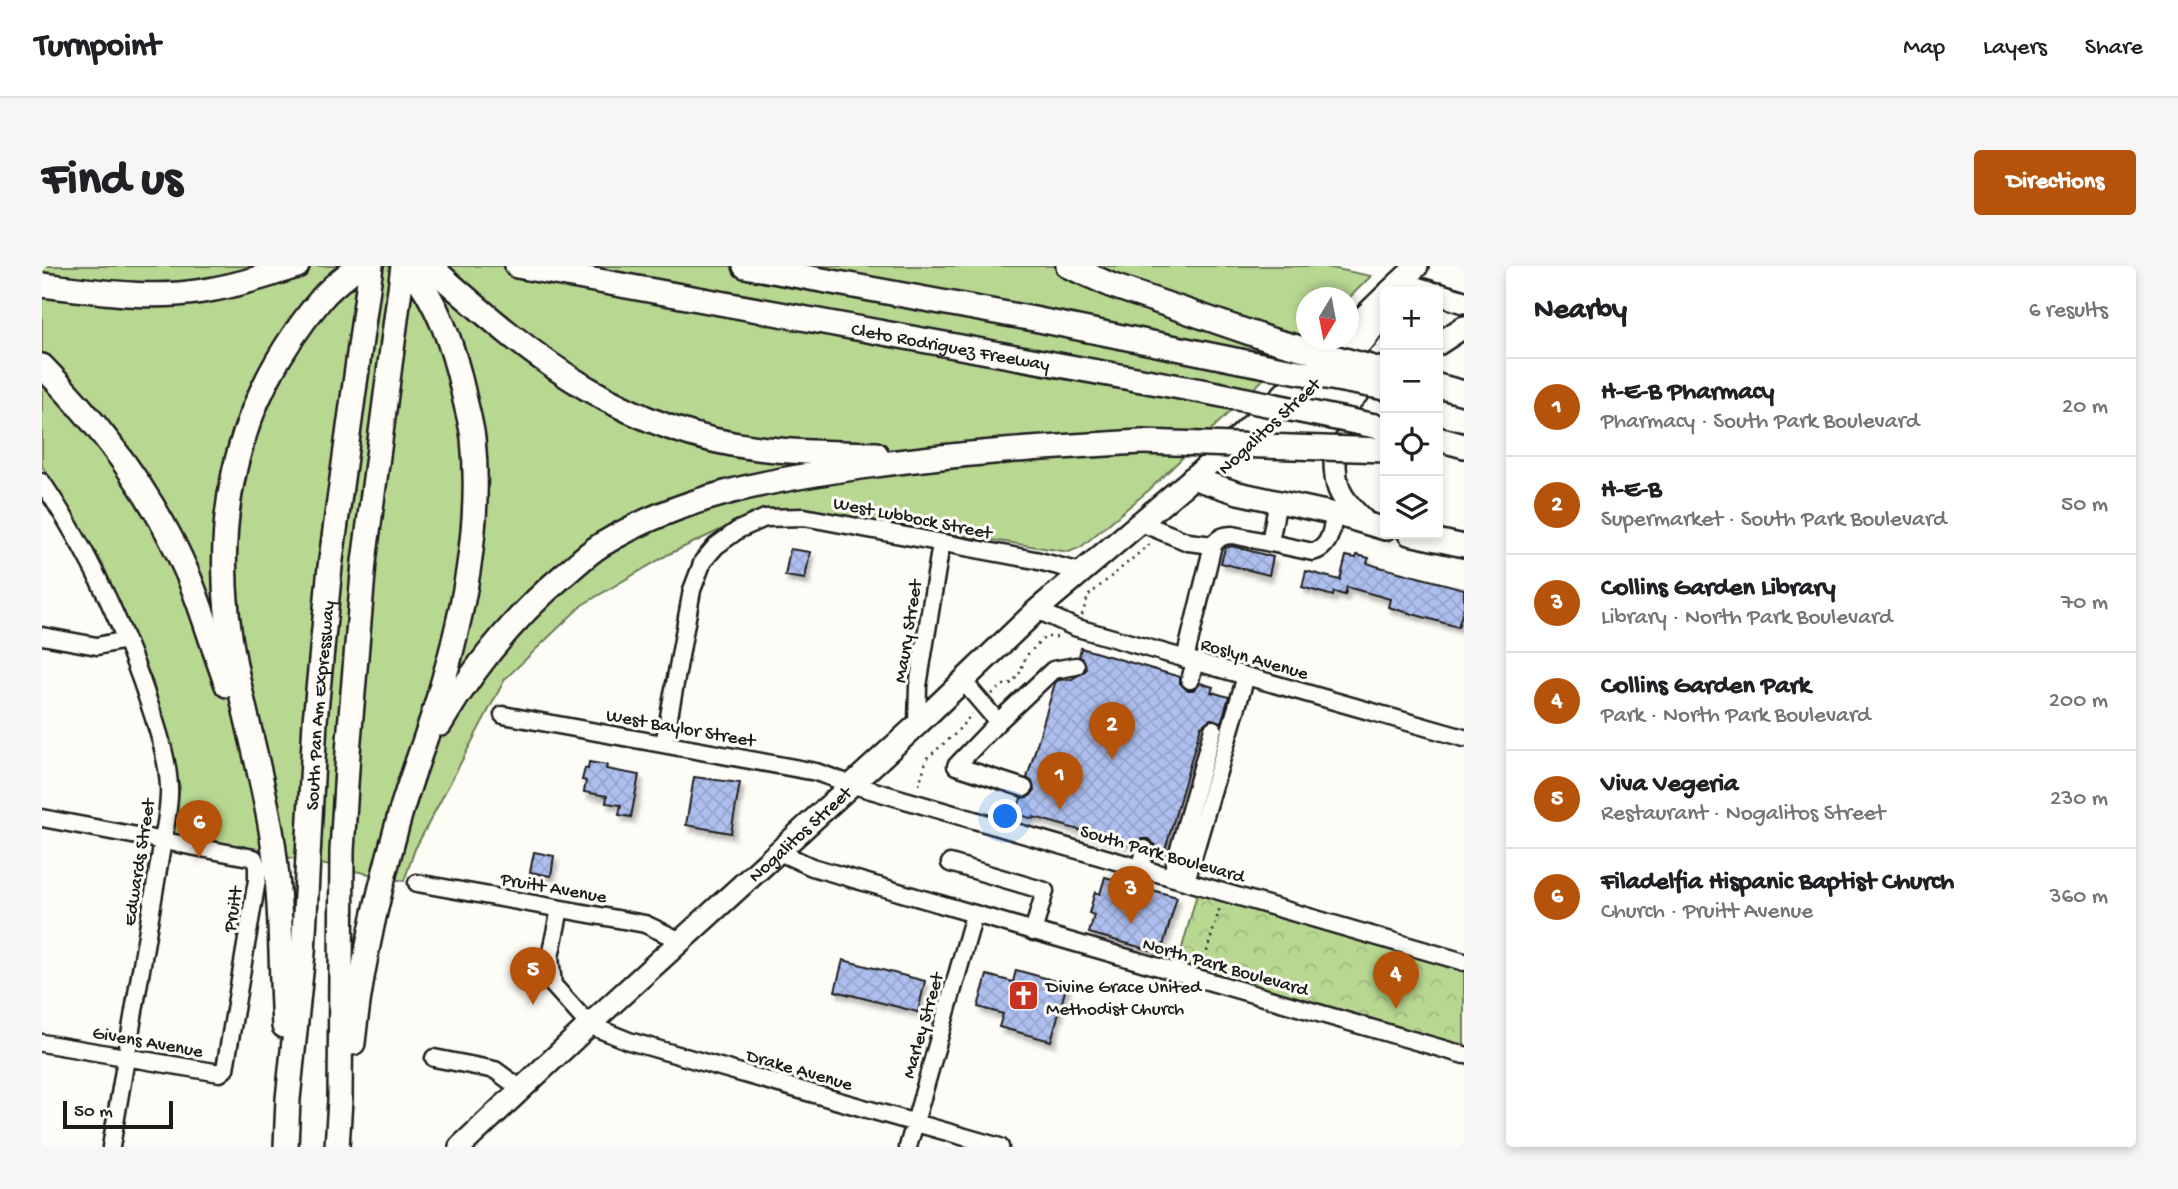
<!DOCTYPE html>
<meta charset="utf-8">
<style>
body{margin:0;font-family:"Gochi Hand",sans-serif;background:#f6f6f6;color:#202124}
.controls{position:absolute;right:21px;top:21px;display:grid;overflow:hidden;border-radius:7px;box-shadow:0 4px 10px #0003}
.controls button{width:63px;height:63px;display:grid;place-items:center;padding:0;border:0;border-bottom:2px solid #e0e0e0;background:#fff;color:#202124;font:35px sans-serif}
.compass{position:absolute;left:1254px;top:21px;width:63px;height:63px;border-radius:50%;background:#fff;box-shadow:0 4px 10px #0003;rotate:190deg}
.scale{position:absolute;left:21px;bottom:18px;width:110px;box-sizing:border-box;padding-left:7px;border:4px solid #1c1c1c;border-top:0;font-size:19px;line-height:24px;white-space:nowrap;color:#1c1c1c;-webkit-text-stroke:5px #fdfcf7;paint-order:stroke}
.you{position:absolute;left:964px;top:551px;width:24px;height:24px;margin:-18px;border:5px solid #fff;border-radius:50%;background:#1a73e8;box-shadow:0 0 0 10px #1a73e833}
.badge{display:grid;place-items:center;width:46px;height:46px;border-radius:50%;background:#b45309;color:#fff;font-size:23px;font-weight:700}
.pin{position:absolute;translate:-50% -58px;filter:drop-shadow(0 2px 4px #0008)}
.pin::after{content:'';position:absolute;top:37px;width:24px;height:21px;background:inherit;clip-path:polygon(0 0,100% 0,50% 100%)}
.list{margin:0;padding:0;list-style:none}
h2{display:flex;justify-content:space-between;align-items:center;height:91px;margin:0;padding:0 28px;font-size:30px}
h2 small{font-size:23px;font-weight:400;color:#757577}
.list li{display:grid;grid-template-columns:46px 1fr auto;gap:21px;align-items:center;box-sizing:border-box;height:98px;padding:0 28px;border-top:2px solid #e0e0e0}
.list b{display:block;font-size:26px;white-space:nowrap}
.list p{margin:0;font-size:23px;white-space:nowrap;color:#757577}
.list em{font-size:23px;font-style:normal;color:#757577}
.icon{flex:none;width:38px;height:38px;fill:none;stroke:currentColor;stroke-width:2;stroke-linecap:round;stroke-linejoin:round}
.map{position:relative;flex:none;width:1422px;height:881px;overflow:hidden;border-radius:7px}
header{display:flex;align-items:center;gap:42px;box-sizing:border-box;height:98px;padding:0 35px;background:#fff;border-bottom:2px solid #e0e0e0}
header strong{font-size:33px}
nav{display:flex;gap:38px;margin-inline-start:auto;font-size:24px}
.intro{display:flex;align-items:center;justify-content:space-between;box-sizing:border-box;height:168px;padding:0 42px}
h1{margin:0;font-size:49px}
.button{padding:18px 32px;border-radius:7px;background:#b45309;color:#fff;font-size:24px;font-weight:700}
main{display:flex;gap:42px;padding:0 42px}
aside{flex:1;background:#fff;border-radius:7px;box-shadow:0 4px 10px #0003}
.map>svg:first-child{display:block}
</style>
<header>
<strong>Turnpoint</strong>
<nav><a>Map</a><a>Layers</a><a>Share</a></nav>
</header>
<div class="intro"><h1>Find us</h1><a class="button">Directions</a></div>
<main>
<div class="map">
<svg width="1422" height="881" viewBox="0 0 1422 881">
<defs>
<pattern id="park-crowns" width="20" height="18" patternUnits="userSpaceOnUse" patternTransform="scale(1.75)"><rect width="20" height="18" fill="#b8d892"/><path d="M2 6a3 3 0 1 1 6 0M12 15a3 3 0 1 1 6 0" fill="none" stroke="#9eb97d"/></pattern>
<pattern id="building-cross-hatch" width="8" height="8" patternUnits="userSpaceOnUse" patternTransform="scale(1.75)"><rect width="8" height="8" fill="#aebfef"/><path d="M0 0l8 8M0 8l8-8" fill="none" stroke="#95a4cc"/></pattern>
<filter id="shadow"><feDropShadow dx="3.5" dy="5.5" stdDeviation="2" flood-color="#0004"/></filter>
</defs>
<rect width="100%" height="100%" fill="#fdfcf7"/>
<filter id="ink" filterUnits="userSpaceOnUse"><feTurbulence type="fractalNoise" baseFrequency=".0143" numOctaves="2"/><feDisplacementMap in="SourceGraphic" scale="14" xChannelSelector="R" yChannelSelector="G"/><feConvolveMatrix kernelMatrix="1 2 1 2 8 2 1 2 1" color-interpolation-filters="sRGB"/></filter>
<g filter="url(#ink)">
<path fill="#b8d892" stroke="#6a7a57" stroke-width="2" d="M 0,0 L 1280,0 L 1329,10 L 1307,32 L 1265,32 L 1264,72 L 1107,224 L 1039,281 L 1027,286 L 744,242 L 724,245 L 691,258 L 627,288 L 540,339 L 463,413 L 373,583 L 362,615 L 131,568 L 138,521 L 111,416 L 61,299 L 0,200 Z"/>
<path fill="url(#park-crowns)" stroke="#6a7a57" stroke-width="2" d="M 1155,628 L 1422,704 L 1422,782 L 1135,700 Z"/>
<path fill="url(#building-cross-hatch)" stroke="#1c1c1c" stroke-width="2" filter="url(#shadow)" d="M 1190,280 L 1231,291 L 1227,309 L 1179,297 L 1183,282 Z
M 748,283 L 768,286 L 763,313 L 743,310 Z
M 1315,289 L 1327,292 L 1325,297 L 1334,300 L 1422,323 L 1422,341 L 1416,361 L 1346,341 L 1348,333 L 1305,321 L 1303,329 L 1292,326 L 1291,330 L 1260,321 L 1264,305 L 1298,314 L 1304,290 L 1314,292 Z
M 1039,382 L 1138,411 L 1138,417 L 1145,424 L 1151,424 L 1158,417 L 1171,421 L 1169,426 L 1187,431 L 1179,457 L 1169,453 L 1159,460 L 1122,588 L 1113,585 L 1113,579 L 1106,573 L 1099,573 L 1093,580 L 992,551 L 992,553 L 974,548 L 979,532 L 988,530 L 992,525 L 990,516 L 985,512 L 1013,417 L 1016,414 L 1030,413 L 1044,404 L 1042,394 L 1037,390 Z
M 547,496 L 565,499 L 564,503 L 597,509 L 589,551 L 577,549 L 579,539 L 564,537 L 565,530 L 542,526 L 544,515 L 540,514 L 543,502 L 546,503 Z
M 652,511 L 698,517 L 689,567 L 644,559 Z
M 492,586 L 512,590 L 509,610 L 488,606 Z
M 1063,611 L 1135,631 L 1119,687 L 1047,667 L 1052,649 L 1047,647 L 1053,626 L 1058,628 Z
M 801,694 L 883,715 L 876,746 L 793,725 Z
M 974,704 L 1025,718 L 1009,775 L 957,761 L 961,748 L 936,741 L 945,709 L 971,716 Z"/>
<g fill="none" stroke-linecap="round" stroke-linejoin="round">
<defs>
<path id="minor" d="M 0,216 C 47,286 83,362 109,443 C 117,467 126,495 127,521 C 128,538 124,557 121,574 L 69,881
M 1097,256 L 1146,276 L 1171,279
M 1228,276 L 1236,235
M 995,344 L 1032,361 L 1422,472
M 0,370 L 55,380 L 84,374
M 1143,393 L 1171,279 C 1177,271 1182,269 1191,269 L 1271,286 C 1289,281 1289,264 1293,248
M 1148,414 L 1153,396
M 921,415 L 956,456 L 914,500 L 982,522
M 461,449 L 774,506 L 808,518 L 1422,696
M 956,456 L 1011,404 L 1034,400
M 875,459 L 876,420 L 899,278
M 622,478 L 650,324 L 661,295 L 674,280 L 696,264 L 723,252 L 762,251 L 993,294 L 1039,306
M 0,552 L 212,592 L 215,600 L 215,614 L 183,803 L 178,807 L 0,777
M 735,585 L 770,601 L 1422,789
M 908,597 L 1003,625 L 991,666
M 1099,602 L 1103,583
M 1129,611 L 1171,463
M 1144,615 L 1204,410
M 375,617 L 603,658 L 639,675
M 518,643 L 508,691 L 511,719 L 547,759 L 587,775 L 958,881
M 392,792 L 453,804 L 479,823
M 866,881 L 932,649"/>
<g id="major">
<path d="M 1357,17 L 1388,26"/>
<path d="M 1347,26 L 1375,0"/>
<path d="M 1396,28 L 1422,36"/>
<path d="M 1307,65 L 1343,30"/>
<path d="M 1396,78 L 1422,61"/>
<path d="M 1288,103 L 1323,73 L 1343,46"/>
<path d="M 1150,212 L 1196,227 L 1293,248 L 1343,263"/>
<path d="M 1321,254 C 1296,230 1292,220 1293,186 L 1343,132"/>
<path d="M 1367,268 L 1422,280"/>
<path id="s1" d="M 418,881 L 547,759 L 875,459 L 995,344 L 1179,188 L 1298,74"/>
</g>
<g id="highway">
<path d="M 392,0 L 398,9 C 494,94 584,166 716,182 C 755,187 795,187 834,188"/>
<path id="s2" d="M 475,0 L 1165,126"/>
<path d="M 703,0 L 992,53 L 1198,95"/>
<path d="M 1026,0 L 1071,20 L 1229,74"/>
<path d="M 0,19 C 53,25 108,34 161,25 C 193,20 224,10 255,0"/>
<path d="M 0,100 C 60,161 112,229 146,309 C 161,345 171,382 185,419"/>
<path d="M 1396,120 L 1422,127"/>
<path d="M 1396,173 L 1422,180"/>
<path d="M 398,458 C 432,401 471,352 522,309 C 534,299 546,287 559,279 C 640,229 733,213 826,200 C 917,187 1008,181 1100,176"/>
<path d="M 242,760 C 238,694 240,629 229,564 C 220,509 204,454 193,399 C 166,264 190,138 280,32 C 290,20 304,10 316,0"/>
<path d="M 311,777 C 319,699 337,624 358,549 C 369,510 385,472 396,433 C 421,350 440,259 431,172 C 429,156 424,140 421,125 C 411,79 396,37 367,0"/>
<path id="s3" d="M 244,881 L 246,833 L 261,687 L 273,455 L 288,301 L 329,0"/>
<path d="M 295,881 L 298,834 L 300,585 L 306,486 L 322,296 L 361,0"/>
</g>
</defs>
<use href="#minor" stroke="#1c1c1c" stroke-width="21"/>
<use href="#major" stroke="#1c1c1c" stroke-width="26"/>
<use href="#highway" stroke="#1c1c1c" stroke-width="28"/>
<path stroke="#1c1c1c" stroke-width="2.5" stroke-dasharray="2 5" stroke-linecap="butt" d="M 1040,349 L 1046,330 L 1109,277
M 950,428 L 962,419 L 968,418 L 977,409 L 984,390 L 1003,371 L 1015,371
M 877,519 L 885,492 L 912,469 L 930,448
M 1161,699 L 1178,641"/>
<use href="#minor" stroke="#fdfcf7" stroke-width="16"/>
<use href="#major" stroke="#fdfcf7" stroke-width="21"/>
<use href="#highway" stroke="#fdfcf7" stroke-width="23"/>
<defs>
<path id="highway-bridge" d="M 1229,74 L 1343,105
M 1198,95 L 1343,122
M 1165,126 L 1343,162
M 1100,176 L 1343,184"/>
</defs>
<use href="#highway-bridge" stroke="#1c1c1c" stroke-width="28" stroke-linecap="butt"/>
<use href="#highway-bridge" stroke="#fdfcf7" stroke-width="23"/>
</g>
</g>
<defs>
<symbol id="church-square" viewBox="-11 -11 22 22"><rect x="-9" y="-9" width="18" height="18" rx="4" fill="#c8321e" stroke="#fdfcf7"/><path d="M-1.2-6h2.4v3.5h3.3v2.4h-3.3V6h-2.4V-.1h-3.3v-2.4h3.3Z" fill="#fff"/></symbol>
</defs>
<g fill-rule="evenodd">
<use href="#church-square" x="964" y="712" width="35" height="35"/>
</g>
<g text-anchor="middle" stroke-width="6" stroke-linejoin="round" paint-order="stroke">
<g font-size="19" fill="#1c1c1c" stroke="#fdfcf7">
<text dy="7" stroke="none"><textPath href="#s2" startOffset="441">Cleto Rodriguez Freeway</textPath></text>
<text transform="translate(1226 159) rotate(-43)" y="7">Nogalitos Street</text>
<text transform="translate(871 250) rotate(11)" y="7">West Lubbock Street</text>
<text transform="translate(864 365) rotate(-81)" y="7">Maury Street</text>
<text transform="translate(1213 391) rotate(16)" y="7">Roslyn Avenue</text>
<text dy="7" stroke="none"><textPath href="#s3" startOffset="443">South Pan Am Expressway</textPath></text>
<text transform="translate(639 460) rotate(10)" y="7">West Baylor Street</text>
<text dy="7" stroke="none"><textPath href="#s1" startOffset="462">Nogalitos Street</textPath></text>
<text transform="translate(1121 586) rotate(16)" y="7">South Park Boulevard</text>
<text transform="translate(95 596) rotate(-81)" y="7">Edwards Street</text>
<text transform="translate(512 620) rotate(10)" y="7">Pruitt Avenue</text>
<text transform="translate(189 643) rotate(-81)" y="7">Pruitt</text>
<text transform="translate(1184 699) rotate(16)" y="7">North Park Boulevard</text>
<text transform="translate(879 759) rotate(-74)" y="7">Marley Street</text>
<text transform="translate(106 774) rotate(10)" y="7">Givens Avenue</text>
<text transform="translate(758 802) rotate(16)" y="7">Drake Avenue</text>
</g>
<g font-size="19" fill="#1c1c1c" stroke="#fdfcf7" text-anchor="start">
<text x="1004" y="726">Divine Grace United<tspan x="1004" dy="22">Methodist Church</tspan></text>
</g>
</g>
</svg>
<div class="controls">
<button>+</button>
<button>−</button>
<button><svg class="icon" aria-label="locate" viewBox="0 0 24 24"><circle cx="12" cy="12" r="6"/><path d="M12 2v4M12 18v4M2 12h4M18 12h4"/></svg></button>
<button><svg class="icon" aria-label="layers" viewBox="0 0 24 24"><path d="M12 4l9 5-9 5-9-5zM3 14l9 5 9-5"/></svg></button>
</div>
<svg class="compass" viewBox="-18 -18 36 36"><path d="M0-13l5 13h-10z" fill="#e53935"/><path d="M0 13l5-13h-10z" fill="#757577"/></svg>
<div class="scale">50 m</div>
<div class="you"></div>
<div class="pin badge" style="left:1018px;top:544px">1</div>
<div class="pin badge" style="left:1070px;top:494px">2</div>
<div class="pin badge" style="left:1089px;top:658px">3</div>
<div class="pin badge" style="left:1354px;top:743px">4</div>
<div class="pin badge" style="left:491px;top:739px">5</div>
<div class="pin badge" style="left:157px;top:592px">6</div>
</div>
<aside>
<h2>Nearby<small>6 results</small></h2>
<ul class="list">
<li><span class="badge">1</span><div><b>H-E-B Pharmacy</b><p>Pharmacy · South Park Boulevard</p></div><em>20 m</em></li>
<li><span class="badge">2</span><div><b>H-E-B</b><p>Supermarket · South Park Boulevard</p></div><em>50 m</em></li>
<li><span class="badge">3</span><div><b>Collins Garden Library</b><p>Library · North Park Boulevard</p></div><em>70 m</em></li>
<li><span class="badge">4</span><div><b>Collins Garden Park</b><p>Park · North Park Boulevard</p></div><em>200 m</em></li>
<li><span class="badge">5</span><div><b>Viva Vegeria</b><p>Restaurant · Nogalitos Street</p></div><em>230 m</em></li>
<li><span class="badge">6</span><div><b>Filadelfia Hispanic Baptist Church</b><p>Church · Pruitt Avenue</p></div><em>360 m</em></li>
</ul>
</aside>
</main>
